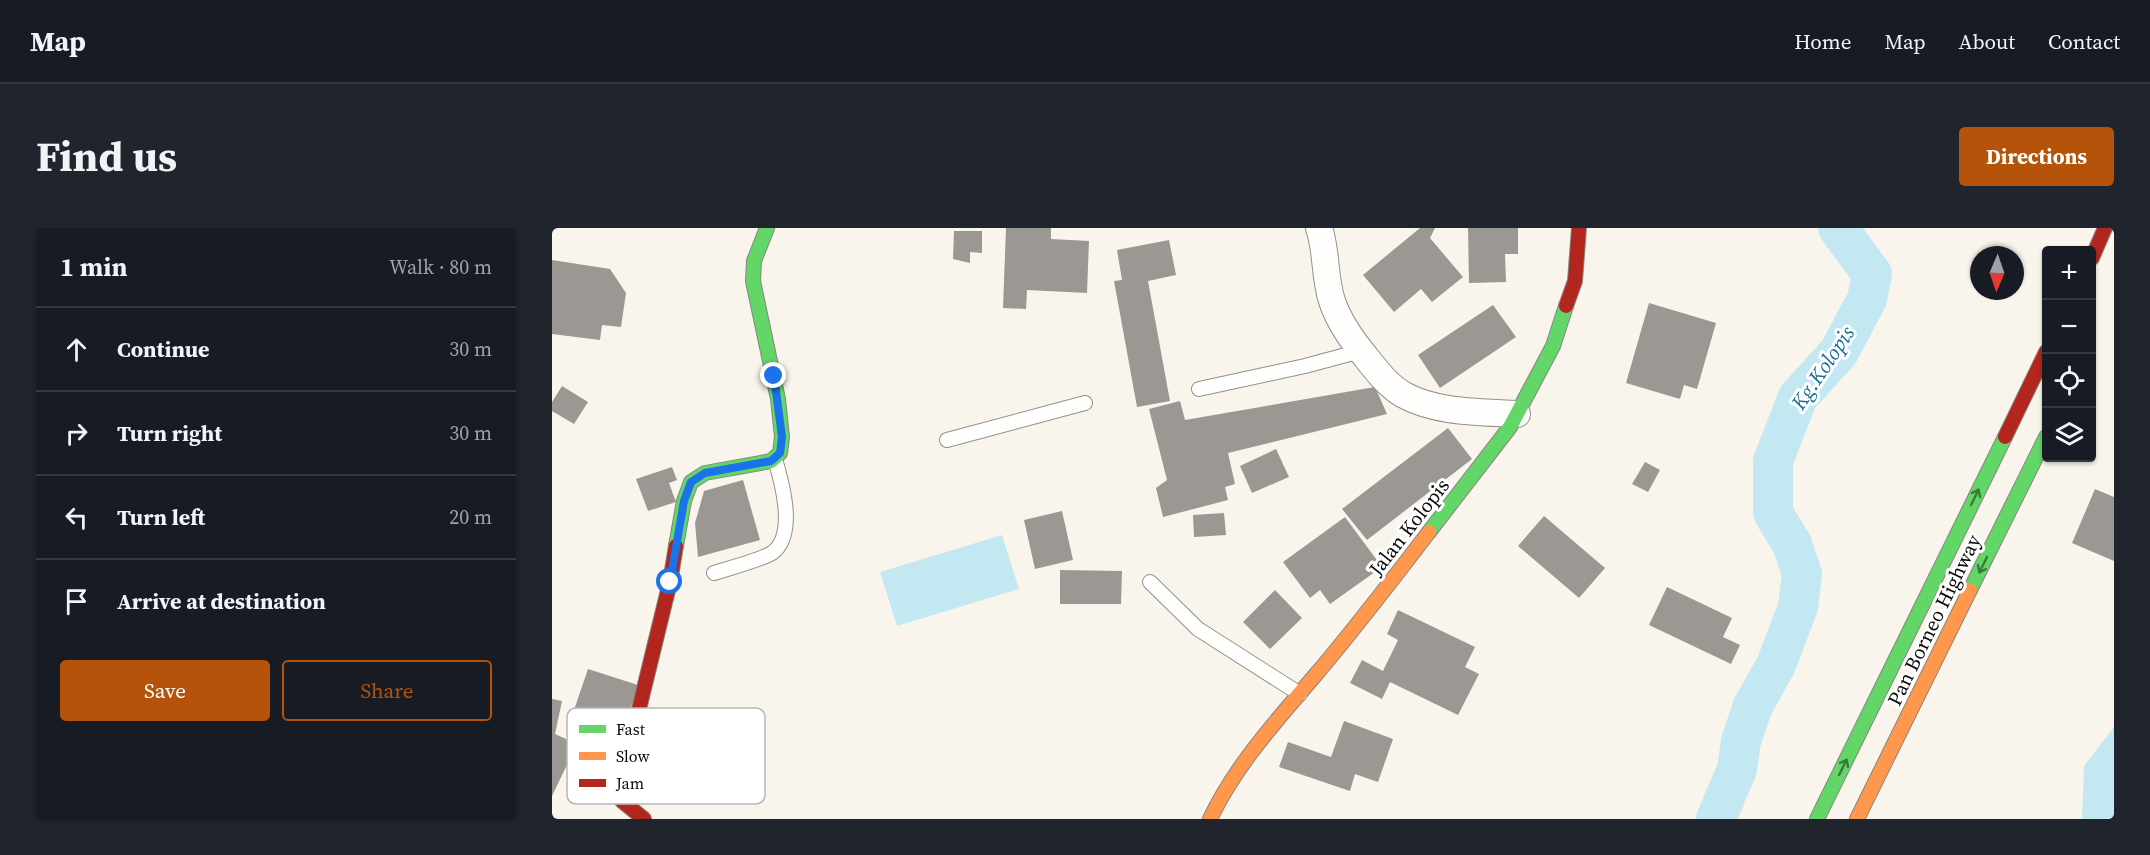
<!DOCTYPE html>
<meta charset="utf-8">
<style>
body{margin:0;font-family:"Source Serif 4",serif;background:#20242c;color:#f1f3f6}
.controls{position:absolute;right:18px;top:18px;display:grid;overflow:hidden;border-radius:6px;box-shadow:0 2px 4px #0004}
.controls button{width:54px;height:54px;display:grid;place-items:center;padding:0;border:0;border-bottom:2px solid #363941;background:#171b24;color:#f1f3f6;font:30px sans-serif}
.compass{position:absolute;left:1418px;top:18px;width:54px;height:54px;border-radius:50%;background:#171b24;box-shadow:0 2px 4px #0004;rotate:182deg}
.stop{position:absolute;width:18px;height:18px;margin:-14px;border:4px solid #1a73e8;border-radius:50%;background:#fff}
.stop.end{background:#1a73e8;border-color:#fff;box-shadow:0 2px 6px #0008}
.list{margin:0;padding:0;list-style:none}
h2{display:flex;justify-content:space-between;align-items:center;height:78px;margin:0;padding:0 24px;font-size:26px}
h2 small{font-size:20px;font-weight:400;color:#9ea1a6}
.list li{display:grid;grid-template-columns:39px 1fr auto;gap:18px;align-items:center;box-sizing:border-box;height:84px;padding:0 24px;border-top:2px solid #363941}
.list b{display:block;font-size:22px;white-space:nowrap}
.list em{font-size:20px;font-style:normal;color:#9ea1a6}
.actions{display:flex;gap:12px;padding:18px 24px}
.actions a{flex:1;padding:14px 0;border:2px solid #b45309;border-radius:6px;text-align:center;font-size:21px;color:#b45309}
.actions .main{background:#b45309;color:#fff}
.icon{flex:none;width:33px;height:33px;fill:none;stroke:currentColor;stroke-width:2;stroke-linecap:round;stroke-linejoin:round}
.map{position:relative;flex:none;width:1562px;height:591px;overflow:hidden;border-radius:6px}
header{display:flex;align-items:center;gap:36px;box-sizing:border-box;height:84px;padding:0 30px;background:#171b24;border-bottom:2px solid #363941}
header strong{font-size:28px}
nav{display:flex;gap:33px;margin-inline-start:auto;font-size:21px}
.intro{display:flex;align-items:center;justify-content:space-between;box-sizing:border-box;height:144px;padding:0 36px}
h1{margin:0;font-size:42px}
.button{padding:15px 27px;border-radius:6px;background:#b45309;color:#fff;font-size:21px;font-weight:700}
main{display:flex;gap:36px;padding:0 36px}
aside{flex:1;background:#171b24;border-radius:6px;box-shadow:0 2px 4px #0004}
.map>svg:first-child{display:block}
</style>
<header>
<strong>Map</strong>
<nav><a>Home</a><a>Map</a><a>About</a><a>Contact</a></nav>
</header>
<div class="intro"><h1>Find us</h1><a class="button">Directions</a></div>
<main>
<aside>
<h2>1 min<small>Walk · 80 m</small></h2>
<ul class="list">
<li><svg class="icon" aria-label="ahead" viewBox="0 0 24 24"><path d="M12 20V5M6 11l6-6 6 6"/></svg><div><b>Continue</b></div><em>30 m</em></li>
<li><svg class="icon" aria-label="right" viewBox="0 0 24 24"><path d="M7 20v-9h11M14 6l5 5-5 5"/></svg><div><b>Turn right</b></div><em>30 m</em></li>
<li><svg class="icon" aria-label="left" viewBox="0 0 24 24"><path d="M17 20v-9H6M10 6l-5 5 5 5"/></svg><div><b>Turn left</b></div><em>20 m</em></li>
<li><svg class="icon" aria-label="arrive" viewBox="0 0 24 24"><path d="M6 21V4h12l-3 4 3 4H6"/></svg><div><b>Arrive at destination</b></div></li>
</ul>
<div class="actions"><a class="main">Save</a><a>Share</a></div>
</aside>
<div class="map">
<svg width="1562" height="591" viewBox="0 0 1562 591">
<rect width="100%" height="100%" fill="#f9f5ec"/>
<path fill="#c4e8f2" d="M 450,307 L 467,361 L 345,398 L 328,344 Z
M 1562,499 L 1562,591 L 1530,591 L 1532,538 Z"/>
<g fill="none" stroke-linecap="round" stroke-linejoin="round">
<path stroke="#c4e8f2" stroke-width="40" d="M 1164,591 L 1185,541 L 1189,513 L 1201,478 L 1224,437 L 1246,379 L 1250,346 L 1240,316 L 1221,285 L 1221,233 L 1246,169 L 1287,124 L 1315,71 L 1320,46 L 1286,0"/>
</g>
<path fill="#9b9893" d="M 454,0 L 499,0 L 499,11 L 537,13 L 535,65 L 475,62 L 474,81 L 451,80 Z
M 868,0 L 883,0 L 878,10 L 911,49 L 880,74 L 869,61 L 842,84 L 811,47 Z
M 916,0 L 966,0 L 966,26 L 953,26 L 954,54 L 917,55 Z
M 402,3 L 430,3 L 430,25 L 418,24 L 418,35 L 401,31 Z
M 617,12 L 624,47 L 596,53 L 618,173 L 585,179 L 562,53 L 570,52 L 565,22 Z
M 0,32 L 58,41 L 74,65 L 69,99 L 50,97 L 48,112 L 0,106 Z
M 1097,75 L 1164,95 L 1145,161 L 1132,157 L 1128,171 L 1074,155 Z
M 941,77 L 964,109 L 888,160 L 866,127 Z
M 10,158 L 36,174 L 22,196 L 0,183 L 0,174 Z
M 823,159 L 835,186 L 676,225 L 683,256 L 673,259 L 676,272 L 611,289 L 604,260 L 615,252 L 597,181 L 628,173 L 633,192 Z
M 896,200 L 920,231 L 815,312 L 790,281 Z
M 724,221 L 737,249 L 700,265 L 688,238 Z
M 1093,234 L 1108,242 L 1096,264 L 1080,256 Z
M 120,239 L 125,252 L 117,255 L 124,274 L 96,283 L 84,251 Z
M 191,252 L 208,312 L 146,329 L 143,295 L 152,263 Z
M 1543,261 L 1562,269 L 1562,333 L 1520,315 Z
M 510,283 L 521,332 L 483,341 L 472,292 Z
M 672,285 L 674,307 L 642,309 L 641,287 Z
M 992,288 L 1053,340 L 1027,370 L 966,318 Z
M 793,289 L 830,339 L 778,376 L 768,362 L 758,370 L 731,334 Z
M 508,342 L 570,343 L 569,376 L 508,376 Z
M 1115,359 L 1180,390 L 1171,409 L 1188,417 L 1179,436 L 1097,397 Z
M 723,362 L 750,390 L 718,421 L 691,394 Z
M 846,382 L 923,419 L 913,439 L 927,446 L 906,487 L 838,454 L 830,471 L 798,455 L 810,432 L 831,443 L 846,412 L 835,406 Z
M 36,441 L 86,457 L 73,498 L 22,482 Z
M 0,471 L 10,473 L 3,506 L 25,516 L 0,568 Z
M 792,493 L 841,511 L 826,554 L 803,546 L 798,563 L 727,539 L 736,514 L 779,529 Z"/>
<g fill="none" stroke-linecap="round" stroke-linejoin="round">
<defs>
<path id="lane" d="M 647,161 L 753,138 L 809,123
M 395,212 L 533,175
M 162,345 C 175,341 211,331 220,325 C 245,307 230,255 223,231
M 598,354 L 646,401 L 748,466"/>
<path id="street" d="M 767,0 C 775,23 772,49 780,73 C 787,94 799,111 813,128 C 824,142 836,158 852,167 C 885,185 928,184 965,186"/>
<path id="fast" d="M 877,304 L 958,199 L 1001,118 L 1014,78
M 124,318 L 132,273 L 139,254 L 153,245 L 219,233 L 228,225 L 230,209 L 226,171 L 201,53 L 202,33 L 215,0
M 1418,362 L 1494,209
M 1265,591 L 1453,209"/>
<path id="slow" d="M 658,591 C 684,536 727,490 766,444 C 805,398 841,351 877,304
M 1305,591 L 1418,362"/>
<path id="jam" d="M 1540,30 L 1553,0
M 1014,78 L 1023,53 L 1027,0
M 1453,209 L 1494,124
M 92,591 L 70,573 L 68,559 L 118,354 L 124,318"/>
</defs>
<use href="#lane" stroke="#92908c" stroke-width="16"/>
<use href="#street" stroke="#92908c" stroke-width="28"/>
<use href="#fast" stroke="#888682" stroke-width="16"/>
<use href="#slow" stroke="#888682" stroke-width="16"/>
<use href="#jam" stroke="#888682" stroke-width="16"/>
<use href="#lane" stroke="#fefefc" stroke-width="14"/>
<use href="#street" stroke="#fefefc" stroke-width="26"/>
<use href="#fast" stroke="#63d668" stroke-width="14"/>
<use href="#slow" stroke="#ff974d" stroke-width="14"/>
<use href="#jam" stroke="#b3261e" stroke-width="14"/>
</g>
<defs><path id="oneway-shaft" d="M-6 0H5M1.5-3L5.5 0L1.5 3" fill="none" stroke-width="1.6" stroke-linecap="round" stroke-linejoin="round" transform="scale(1.5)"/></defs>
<g stroke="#3b7a3e">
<use href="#oneway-shaft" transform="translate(1423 269) rotate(-64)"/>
<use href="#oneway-shaft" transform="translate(1431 337) rotate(116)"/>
<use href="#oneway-shaft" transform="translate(1291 539) rotate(-64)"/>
</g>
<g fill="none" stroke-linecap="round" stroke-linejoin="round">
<path stroke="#1a73e8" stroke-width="8" d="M 118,354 L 132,273 L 139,254 L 153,245 L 219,233 L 228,225 L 230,209 L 222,148"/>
</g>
<g text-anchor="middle" stroke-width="6" stroke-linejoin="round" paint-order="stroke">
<g font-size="20" fill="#0a0a0a" stroke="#fff">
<text transform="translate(857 299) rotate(-52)" y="7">Jalan Kolopis</text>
<text transform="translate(1382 392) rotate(-64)" y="7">Pan Borneo Highway</text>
</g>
<g font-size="21" font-style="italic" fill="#186f96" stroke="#fff">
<text transform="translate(1271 140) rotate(-56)" y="7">Kg.Kolopis</text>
</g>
</g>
<rect x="15" y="480" width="198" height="96" rx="9" fill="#fff" stroke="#b6b6b6" stroke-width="1.5"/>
<rect x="27" y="497" width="27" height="8" fill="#63d668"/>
<rect x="27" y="524" width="27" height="8" fill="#ff974d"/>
<rect x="27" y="551" width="27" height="8" fill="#b3261e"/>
<g font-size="16" fill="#0a0a0a">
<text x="64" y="507">Fast</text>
<text x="64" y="534">Slow</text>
<text x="64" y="561">Jam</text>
</g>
</svg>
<div class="controls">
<button>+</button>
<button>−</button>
<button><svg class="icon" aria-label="locate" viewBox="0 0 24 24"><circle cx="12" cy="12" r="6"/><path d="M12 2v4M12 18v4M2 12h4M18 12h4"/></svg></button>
<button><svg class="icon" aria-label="layers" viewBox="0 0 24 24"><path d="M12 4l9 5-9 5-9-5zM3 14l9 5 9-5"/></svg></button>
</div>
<svg class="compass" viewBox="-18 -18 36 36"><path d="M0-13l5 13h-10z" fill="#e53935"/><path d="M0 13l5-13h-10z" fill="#9ea1a6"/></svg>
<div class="stop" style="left:118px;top:354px"></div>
<div class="stop end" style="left:222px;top:148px"></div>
</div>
</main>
